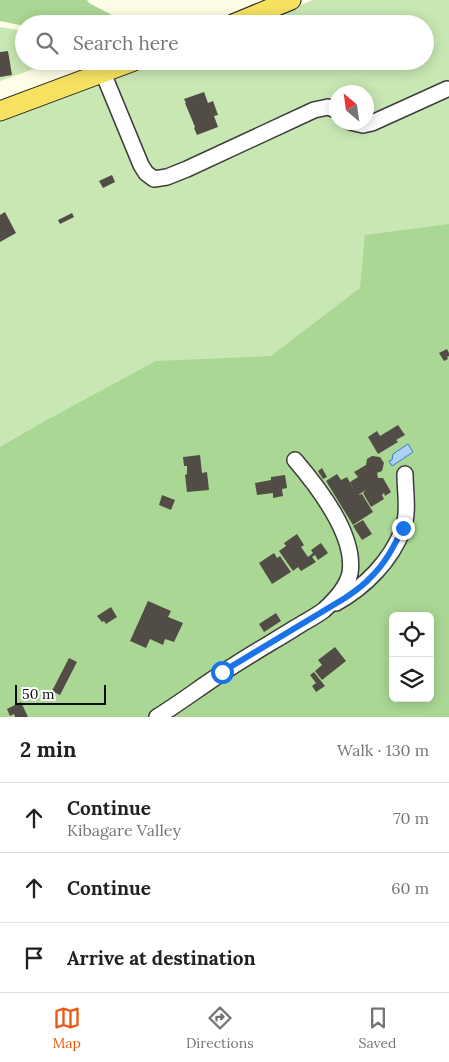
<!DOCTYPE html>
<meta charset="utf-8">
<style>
body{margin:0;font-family:Lora,serif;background:#f6f6f6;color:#202124}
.controls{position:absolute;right:15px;bottom:15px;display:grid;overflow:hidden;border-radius:8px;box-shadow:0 2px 12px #0003}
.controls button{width:45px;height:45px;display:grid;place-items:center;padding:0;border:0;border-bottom:1px solid #e0e0e0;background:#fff;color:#202124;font:25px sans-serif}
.compass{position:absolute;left:329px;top:85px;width:45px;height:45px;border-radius:50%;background:#fff;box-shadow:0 2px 12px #0003;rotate:331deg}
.scale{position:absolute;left:15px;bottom:12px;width:91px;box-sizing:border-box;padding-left:5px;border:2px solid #0a0a0a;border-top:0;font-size:14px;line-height:18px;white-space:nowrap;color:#0a0a0a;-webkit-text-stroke:4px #fff;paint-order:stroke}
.stop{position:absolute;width:15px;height:15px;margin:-11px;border:4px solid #1a73e8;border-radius:50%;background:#fff}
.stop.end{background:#1a73e8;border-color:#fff;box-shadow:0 1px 5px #0008}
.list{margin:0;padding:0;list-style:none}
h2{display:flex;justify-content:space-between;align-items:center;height:65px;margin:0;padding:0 20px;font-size:21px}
h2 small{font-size:16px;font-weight:400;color:#757577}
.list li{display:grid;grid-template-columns:32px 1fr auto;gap:15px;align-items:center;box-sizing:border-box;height:70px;padding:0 20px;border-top:1px solid #e0e0e0}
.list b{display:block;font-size:19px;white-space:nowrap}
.list p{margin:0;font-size:16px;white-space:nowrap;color:#757577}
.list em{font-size:16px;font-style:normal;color:#757577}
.icon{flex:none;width:28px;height:28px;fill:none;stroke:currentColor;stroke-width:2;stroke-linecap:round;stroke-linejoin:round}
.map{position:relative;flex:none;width:449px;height:717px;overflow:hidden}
.search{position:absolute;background:#fff;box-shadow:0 2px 12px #0003;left:15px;right:15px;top:15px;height:55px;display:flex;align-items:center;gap:12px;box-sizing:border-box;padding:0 18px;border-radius:28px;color:#757577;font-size:19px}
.sheet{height:275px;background:#fff}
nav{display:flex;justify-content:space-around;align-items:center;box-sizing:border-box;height:70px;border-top:1px solid #e0e0e0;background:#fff;font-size:14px;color:#757577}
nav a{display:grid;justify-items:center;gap:2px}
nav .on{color:#ea580c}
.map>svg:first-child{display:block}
</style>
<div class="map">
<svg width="449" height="717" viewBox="0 0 449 717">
<rect width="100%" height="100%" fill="#fffce7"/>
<path fill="#c8e7b3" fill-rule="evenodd" d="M 313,0 L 449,0 L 449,717 L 0,717 L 0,119 L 162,61 L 425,61 L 425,24 L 254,24 ZM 336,92 L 366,92 L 366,122 L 336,122 ZM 393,616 L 430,616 L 430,698 L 393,698 Z
M 0,27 L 24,31 L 24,61 L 56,61 L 0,81 Z"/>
<path fill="#aad793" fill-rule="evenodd" d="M 0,0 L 87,0 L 89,3 L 129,24 L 24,24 L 24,26 L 0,21 Z
M 449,224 L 449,717 L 0,717 L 0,447 L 45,421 L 156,361 L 271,356 L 360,288 L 365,235 ZM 393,616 L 430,616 L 430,698 L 393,698 Z"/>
<path fill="#add2f4" stroke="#367fc9" d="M 408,444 L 413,452 L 392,466 L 389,461 L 392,460 L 393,454 Z"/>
<path fill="#524c47" d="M 8,51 L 12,75 L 0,77 L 0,52 Z
M 204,92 L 208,103 L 213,101 L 218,115 L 214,116 L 218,127 L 197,135 L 194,128 L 195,127 L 185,103 L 186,103 L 184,99 Z
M 112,175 L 115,182 L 103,188 L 99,181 Z
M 5,212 L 16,233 L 0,242 L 0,215 Z
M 72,213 L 74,217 L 60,224 L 58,220 Z
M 447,349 L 449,353 L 449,356 L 447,357 L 448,359 L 444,361 L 439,353 Z
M 398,425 L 405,435 L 396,440 L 398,442 L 378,454 L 368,437 L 377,431 L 380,436 Z
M 200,455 L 202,473 L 207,472 L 209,490 L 187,492 L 185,475 L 187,474 L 187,466 L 184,466 L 183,457 Z
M 372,456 L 380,457 L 384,463 L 382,471 L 377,473 L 378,478 L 383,478 L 391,492 L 385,496 L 384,493 L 382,495 L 384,499 L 371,507 L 363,493 L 366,490 L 358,495 L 362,494 L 373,512 L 353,525 L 326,481 L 337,474 L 341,480 L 347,477 L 354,490 L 350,482 L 358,477 L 354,472 L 366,465 L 367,459 Z
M 322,468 L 327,477 L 323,479 L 318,471 Z
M 285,475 L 287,488 L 282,489 L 283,496 L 273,498 L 273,493 L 257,495 L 255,483 L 271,480 L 271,477 Z
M 162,495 L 175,500 L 171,510 L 159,505 Z
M 363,520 L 372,534 L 362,540 L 353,526 Z
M 297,534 L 304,545 L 301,547 L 308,557 L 313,553 L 311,550 L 321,543 L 328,553 L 318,560 L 315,555 L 312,557 L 316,562 L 301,571 L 298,567 L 293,571 L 279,551 L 286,546 L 284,543 Z
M 274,553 L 277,558 L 280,556 L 291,572 L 272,584 L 259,563 Z
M 148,601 L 171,611 L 168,617 L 183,623 L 174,642 L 165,639 L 163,645 L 150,639 L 146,648 L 130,641 Z
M 111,607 L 117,617 L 106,624 L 104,621 L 102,622 L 97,616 Z
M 276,613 L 281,621 L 264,632 L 259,624 Z
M 335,647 L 346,661 L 322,680 L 315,671 L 322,665 L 318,660 Z
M 69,658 L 77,662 L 60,695 L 52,691 Z
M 314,672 L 325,686 L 316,692 L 312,686 L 316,683 L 310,675 Z
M 21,702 L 28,717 L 15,717 L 14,714 L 10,716 L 7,709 Z"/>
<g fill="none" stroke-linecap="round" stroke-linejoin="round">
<defs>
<path id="minor" d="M 103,73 L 141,165 L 146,173 L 154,179 L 167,177 L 187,169 L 314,110 L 328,107 L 336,110
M 350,122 L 363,125 L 372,123 L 447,89
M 336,603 C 365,587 391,561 403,529 C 409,512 405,491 405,474
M 157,717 C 183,701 207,682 233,666 C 253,653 274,641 295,628 C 304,622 315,617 324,610 C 334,601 347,587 350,573 C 356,535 318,487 295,460"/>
<path id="major" d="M 233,24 L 291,0
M 0,111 L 134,61"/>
</defs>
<use href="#minor" stroke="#3d3d3d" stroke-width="18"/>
<use href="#major" stroke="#1b1b1b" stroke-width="21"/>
<use href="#minor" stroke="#fff" stroke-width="15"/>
<use href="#major" stroke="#f6e160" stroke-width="19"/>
</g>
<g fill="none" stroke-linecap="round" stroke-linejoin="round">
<path stroke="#1a73e8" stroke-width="6" d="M 222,672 L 345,598 C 354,592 363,586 370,578 C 385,564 394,546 403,528"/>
</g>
</svg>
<div class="controls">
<button><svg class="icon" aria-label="locate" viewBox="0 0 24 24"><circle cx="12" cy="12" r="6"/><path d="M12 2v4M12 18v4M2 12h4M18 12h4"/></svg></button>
<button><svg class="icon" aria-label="layers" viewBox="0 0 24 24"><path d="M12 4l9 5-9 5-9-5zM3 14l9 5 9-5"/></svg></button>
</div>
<svg class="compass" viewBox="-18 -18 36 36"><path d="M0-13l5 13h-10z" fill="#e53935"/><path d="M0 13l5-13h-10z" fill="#757577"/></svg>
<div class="scale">50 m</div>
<div class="stop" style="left:222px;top:672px"></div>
<div class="stop end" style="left:403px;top:528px"></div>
<div class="search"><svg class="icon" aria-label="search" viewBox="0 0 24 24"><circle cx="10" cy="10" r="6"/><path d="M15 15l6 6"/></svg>Search here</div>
</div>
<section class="sheet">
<h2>2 min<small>Walk · 130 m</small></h2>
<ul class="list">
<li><svg class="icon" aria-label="ahead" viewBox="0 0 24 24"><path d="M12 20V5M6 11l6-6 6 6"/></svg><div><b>Continue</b><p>Kibagare Valley</p></div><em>70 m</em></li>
<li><svg class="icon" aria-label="ahead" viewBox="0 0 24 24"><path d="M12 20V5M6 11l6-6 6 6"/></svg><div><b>Continue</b></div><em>60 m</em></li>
<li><svg class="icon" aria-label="arrive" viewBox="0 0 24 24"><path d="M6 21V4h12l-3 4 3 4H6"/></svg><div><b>Arrive at destination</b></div></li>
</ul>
</section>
<nav>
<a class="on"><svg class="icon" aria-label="map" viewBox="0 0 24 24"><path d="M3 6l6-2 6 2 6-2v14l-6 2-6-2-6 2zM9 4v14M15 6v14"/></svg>Map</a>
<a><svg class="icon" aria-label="directions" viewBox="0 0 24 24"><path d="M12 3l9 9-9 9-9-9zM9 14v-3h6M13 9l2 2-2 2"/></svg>Directions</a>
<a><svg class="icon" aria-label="saved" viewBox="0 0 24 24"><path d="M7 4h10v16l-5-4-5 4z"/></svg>Saved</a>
</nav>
